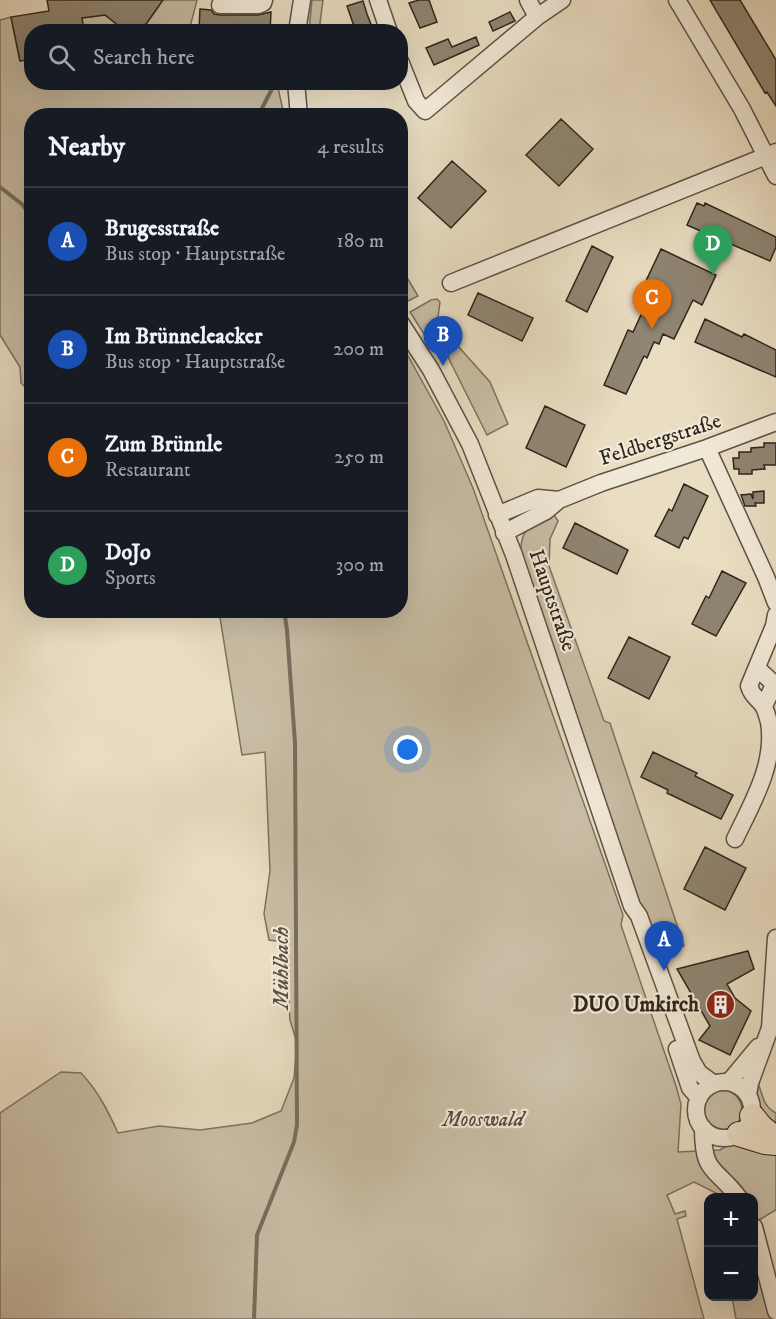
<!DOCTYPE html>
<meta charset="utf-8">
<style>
body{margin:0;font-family:"IM FELL DW Pica",serif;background:#242831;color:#f1f3f6}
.controls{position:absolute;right:18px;bottom:18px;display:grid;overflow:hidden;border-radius:12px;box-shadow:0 6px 24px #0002}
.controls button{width:54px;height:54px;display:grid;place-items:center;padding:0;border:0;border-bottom:2px solid #363941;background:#171b24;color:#f1f3f6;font:30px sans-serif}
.you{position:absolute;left:408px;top:750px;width:21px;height:21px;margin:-15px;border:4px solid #fff;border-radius:50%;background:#1a73e8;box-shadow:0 0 0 9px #1a73e833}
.badge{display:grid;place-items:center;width:39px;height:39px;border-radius:50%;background:#db2777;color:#fff;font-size:20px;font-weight:700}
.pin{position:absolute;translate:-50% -50px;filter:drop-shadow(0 2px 3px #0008)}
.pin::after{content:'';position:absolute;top:32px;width:21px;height:18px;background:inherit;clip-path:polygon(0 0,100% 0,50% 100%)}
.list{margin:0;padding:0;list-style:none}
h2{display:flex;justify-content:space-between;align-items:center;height:78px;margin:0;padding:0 24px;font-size:26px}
h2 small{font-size:20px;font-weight:400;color:#9ea1a6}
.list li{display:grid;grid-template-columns:39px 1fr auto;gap:18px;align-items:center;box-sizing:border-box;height:108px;padding:0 24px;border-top:2px solid #363941}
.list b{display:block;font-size:22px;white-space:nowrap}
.list p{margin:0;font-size:20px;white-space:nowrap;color:#9ea1a6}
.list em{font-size:20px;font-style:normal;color:#9ea1a6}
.icon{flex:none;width:33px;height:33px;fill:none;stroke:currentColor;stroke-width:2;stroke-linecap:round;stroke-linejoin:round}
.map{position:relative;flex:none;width:776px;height:1319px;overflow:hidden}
.search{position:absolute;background:#171b24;box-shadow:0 6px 24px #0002;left:24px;top:24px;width:384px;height:66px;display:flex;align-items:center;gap:15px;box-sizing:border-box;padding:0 21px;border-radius:24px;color:#9ea1a6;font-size:22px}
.panel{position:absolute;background:#171b24;box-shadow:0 6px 24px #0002;left:24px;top:108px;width:384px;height:510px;border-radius:24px}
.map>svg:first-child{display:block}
</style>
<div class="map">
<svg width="776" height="1319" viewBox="0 0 776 1319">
<rect width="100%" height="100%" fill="#e9ddc2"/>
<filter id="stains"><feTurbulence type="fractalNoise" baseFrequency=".00333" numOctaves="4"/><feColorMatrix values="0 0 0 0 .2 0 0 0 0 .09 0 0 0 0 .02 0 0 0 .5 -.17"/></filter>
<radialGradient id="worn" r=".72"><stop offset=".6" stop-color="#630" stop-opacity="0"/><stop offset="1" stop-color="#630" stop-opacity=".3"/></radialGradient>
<path fill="#c9bea6" stroke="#7c7261" stroke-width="1.5" d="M 158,0 L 197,0 L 189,31 L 84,31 L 82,18 L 105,15 L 124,30 L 146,24 L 159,6 Z
M 312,0 L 323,0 L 319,31 L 309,31 Z
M 11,17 L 20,61 L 31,59 L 32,82 L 277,83 L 284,115 L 32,116 L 31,392 L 21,383 L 20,367 L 0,335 L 0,20 Z
M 400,266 L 418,296 L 408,301 L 401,289 Z
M 437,299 L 440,302 L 436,332 L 429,342 L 410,312 L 431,300 Z
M 449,336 L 490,382 L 508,424 L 487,435 L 442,345 Z
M 401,343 L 444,421 L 473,488 L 623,915 L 621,925 L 676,1086 L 681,1104 L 678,1152 L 720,1150 L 731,1143 L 776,1154 L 776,1210 L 759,1220 L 776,1285 L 776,1319 L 736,1319 L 732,1297 L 754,1296 L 754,1198 L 722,1197 L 720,1195 L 694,1182 L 667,1195 L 675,1214 L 685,1211 L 686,1216 L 677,1219 L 704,1319 L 0,1319 L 0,1113 L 61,1072 L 81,1073 C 98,1091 108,1111 118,1133 L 159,1126 L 200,1130 L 252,1123 L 281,1111 L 294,1078 L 297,1043 L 290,1020 L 285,942 L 269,940 L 264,914 L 270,871 L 265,752 L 242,755 L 219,611 L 400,610 Z
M 554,515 L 558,521 L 550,539 L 549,566 L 604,721 L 610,723 L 684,946 L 656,954 L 521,552 C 520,526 534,524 554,515 Z
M 758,1083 C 763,1096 763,1106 776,1113 L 776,1128 C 763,1115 749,1103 758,1083 Z
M702 1110a20 20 0 1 1 40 0a20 20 0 1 1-40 0Z"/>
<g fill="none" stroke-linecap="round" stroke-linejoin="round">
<path stroke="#786e5e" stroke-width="4" d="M 258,116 L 275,83
M 0,187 L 23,205 L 32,220
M 254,1319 L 257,1235 L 294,1142 L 297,1125 L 295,743 L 287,630 L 284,610"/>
</g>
<path fill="#8f8572" stroke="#2e251c" stroke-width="1.5" d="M 47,0 L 163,0 L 146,24 L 124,30 L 105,15 L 82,18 L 84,32 L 32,32 L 32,59 L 20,61 L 11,17 L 49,11 Z
M 419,0 L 429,0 L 437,22 L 420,28 L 409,3 Z
M 710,0 L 740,0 L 776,60 L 776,106 L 767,92 L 765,93 Z
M 363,1 L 367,14 L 374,32 L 356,32 L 347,6 Z
M 200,9 L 211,10 L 214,14 L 220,15 L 258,15 L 271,12 L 270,32 L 199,29 Z
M 510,12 L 515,21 L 493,31 L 489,22 Z
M 476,37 L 479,45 L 434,65 L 426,48 L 448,39 L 452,47 Z
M 561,119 L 593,149 L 559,186 L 526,155 Z
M 452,161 L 486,191 L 451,228 L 418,198 Z
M 697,203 L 704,206 L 705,203 L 776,237 L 776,247 L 770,261 L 687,225 Z
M 592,246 L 613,257 L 587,312 L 566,301 Z
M 661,249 L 716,275 L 702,305 L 693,300 L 674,339 L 663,334 L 659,344 L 654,342 L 647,358 L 644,356 L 626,394 L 604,385 L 628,330 L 633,332 L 647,302 L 638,298 Z
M 478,293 L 533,318 L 522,341 L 468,315 Z
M 705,319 L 742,337 L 744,334 L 776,350 L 776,377 L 695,342 Z
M 545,406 L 585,425 L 566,467 L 526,448 Z
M 764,443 L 776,443 L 776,465 L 764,465 L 765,469 L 752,470 L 752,474 L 739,474 L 739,469 L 734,469 L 733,458 L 739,458 L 739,452 L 751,452 L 751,448 L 764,447 Z
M 684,484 L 708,496 L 688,539 L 684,537 L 679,548 L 655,536 L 669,509 L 672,511 Z
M 764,491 L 764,503 L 755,503 L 756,506 L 745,506 L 741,495 L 751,494 L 753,499 L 753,492 Z
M 575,523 L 628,550 L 617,574 L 563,548 Z
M 722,571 L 746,583 L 716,636 L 692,624 L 706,596 L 709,598 Z
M 629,637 L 670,657 L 649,699 L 608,678 Z
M 653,752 L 697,773 L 695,776 L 733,795 L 721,819 L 667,793 L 668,790 L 641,777 Z
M 705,847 L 746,868 L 725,910 L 684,889 Z
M 748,951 L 754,969 L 727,984 L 735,998 L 751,1011 L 730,1055 L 699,1040 L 710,1026 L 677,969 Z"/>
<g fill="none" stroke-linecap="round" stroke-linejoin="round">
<defs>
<path id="minor" d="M 378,0 L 389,32
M 528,0 L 537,17
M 677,0 L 742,109 L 776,176
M 220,5 L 258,5 L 263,3 L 264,0
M 297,32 L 302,0
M 400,61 L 416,101 L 425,111 L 537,17 L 562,0
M 296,82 L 299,116
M 451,283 L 776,152
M 400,322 L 431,370 L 470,444 L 514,555 L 632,906 L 639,916 L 692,1061 L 699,1073 L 714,1084
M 707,448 L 766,577 L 776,603
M 497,515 L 538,498 L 559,500
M 504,533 L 546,511 L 559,500 L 601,483 L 707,448 L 776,422
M 757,668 L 771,681 L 773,687 L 764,706
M 735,839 C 752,803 776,764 769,722 C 767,716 766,709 762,704 C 756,697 752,696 749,686 L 774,626 L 776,615
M 677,1049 L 690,1088 L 699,1098
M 729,1082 L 758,1047
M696 1110a28 28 0 1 1 56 0a28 28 0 1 1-56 0Z
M 748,1095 L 750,1083 L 770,1028 L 776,938
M 703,1128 C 703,1175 715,1166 739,1198
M 754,1227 L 776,1311"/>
<path id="highway" d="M 752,1116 L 761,1127 L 776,1139
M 739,1134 L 765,1142 L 776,1143"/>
</defs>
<use href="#minor" stroke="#5d5346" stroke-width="19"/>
<use href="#highway" stroke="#2e251c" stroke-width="26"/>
<use href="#minor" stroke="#f1e9d7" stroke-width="16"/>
<use href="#highway" stroke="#e9ddc2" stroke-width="24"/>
</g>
<defs>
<symbol id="building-disc" viewBox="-11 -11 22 22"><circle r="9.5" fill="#8f2418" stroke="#f1e9d7"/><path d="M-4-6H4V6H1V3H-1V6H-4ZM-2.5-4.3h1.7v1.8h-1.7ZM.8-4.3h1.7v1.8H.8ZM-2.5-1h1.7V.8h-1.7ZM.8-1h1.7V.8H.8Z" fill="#fff"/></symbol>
</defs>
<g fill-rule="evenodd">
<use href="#building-disc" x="704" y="988" width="33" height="33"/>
</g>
<g text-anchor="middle" stroke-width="4.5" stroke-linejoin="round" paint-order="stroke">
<g font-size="21" fill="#2e251c" stroke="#f1e9d7">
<text transform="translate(660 439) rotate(-18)" y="7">Feldbergstraße</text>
<text transform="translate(553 600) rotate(71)" y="7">Hauptstraße</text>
</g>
<g font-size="21" font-weight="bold" fill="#2e251c" stroke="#f1e9d7" text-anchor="end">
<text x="699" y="1011">DUO Umkirch</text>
</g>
<g font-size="21" font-style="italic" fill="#554b3e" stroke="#f1e9d7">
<text x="483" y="1126">Mooswald</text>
</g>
<g font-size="22" font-style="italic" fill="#594f42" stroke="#f1e9d7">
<text transform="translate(280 968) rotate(-90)" y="8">Mühlbach</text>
</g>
</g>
<rect width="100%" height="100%" filter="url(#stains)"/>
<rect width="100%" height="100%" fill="url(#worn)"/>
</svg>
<div class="controls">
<button>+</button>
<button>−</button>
</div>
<div class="you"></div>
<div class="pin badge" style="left:664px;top:971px;background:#1a4fb4">A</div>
<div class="pin badge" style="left:443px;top:366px;background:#1a4fb4">B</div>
<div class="pin badge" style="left:652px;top:329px;background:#e8710a">C</div>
<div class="pin badge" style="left:713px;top:275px;background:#2e9e5b">D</div>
<div class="search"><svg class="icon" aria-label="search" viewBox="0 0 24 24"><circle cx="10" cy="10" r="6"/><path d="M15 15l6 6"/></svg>Search here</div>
<section class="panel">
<h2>Nearby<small>4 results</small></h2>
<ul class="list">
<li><span class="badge" style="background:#1a4fb4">A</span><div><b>Brugesstraße</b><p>Bus stop · Hauptstraße</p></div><em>180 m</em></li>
<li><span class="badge" style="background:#1a4fb4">B</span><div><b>Im Brünneleacker</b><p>Bus stop · Hauptstraße</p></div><em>200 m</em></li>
<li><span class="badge" style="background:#e8710a">C</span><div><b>Zum Brünnle</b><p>Restaurant</p></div><em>250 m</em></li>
<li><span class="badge" style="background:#2e9e5b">D</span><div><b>DoJo</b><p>Sports</p></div><em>300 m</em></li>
</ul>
</section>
</div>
